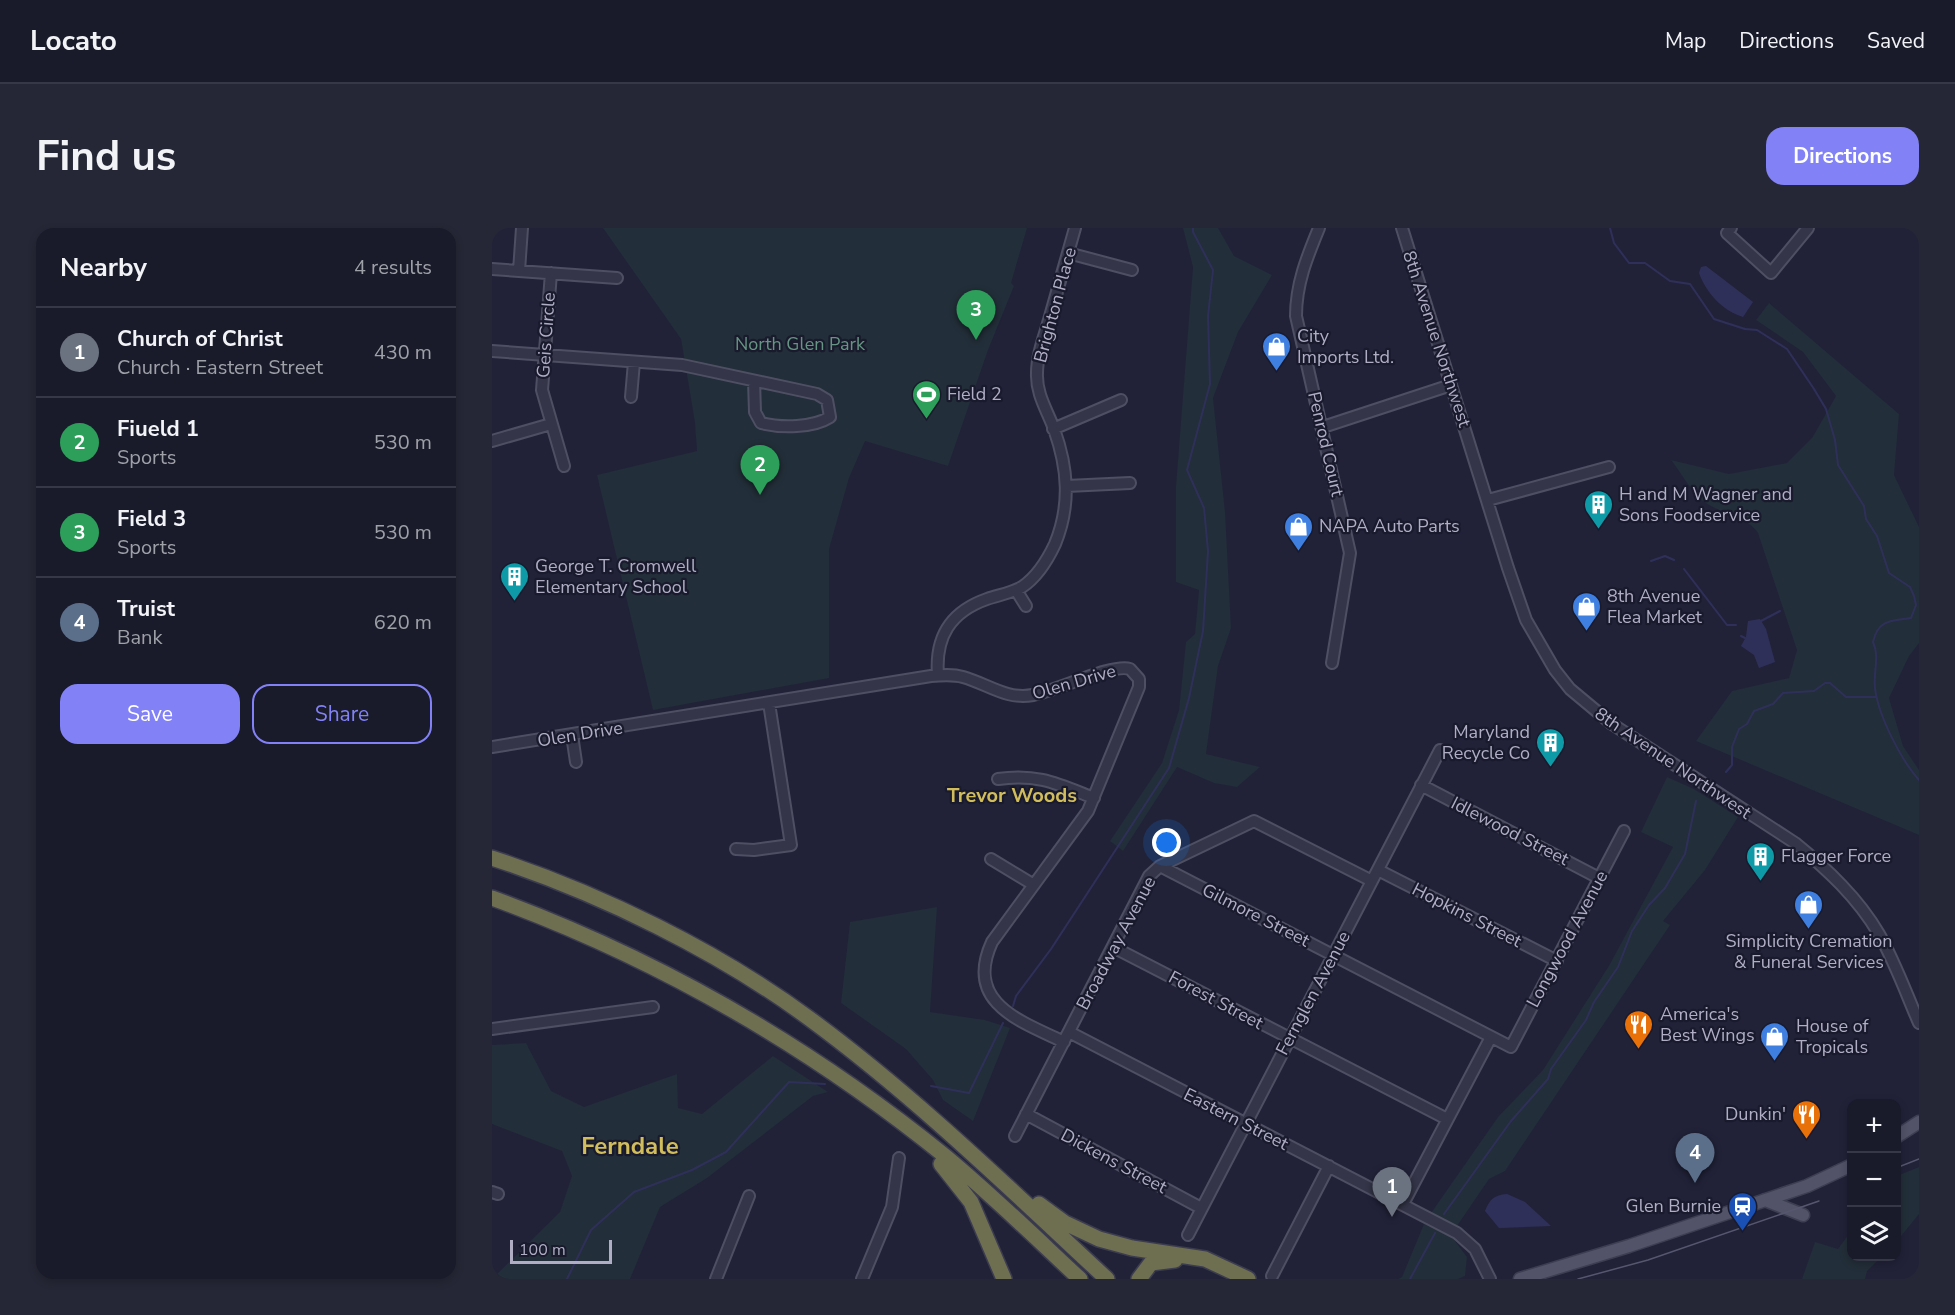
<!DOCTYPE html>
<meta charset="utf-8">
<style>
body{margin:0;font-family:"Nunito Sans",sans-serif;background:#262736;color:#f1f3f6}
.controls{position:absolute;right:18px;bottom:18px;display:grid;overflow:hidden;border-radius:12px;box-shadow:0 3px 9px #0003}
.controls button{width:54px;height:54px;display:grid;place-items:center;padding:0;border:0;border-bottom:2px solid #373847;background:#191a2a;color:#f1f3f6;font:30px sans-serif}
.scale{position:absolute;left:18px;bottom:15px;width:102px;box-sizing:border-box;padding-left:6px;border:3px solid #afaec5;border-top:0;font-size:16px;line-height:21px;white-space:nowrap;color:#afaec5;-webkit-text-stroke:4px #1a1a2d;paint-order:stroke}
.you{position:absolute;left:675px;top:615px;width:21px;height:21px;margin:-15px;border:4px solid #fff;border-radius:50%;background:#1a73e8;box-shadow:0 0 0 9px #1a73e833}
.badge{display:grid;place-items:center;width:39px;height:39px;border-radius:50%;background:#8282f6;color:#fff;font-size:20px;font-weight:700}
.pin{position:absolute;translate:-50% -50px;filter:drop-shadow(0 2px 3px #0008)}
.pin::after{content:'';position:absolute;top:32px;width:21px;height:18px;background:inherit;clip-path:polygon(0 0,100% 0,50% 100%)}
.list{margin:0;padding:0;list-style:none}
h2{display:flex;justify-content:space-between;align-items:center;height:78px;margin:0;padding:0 24px;font-size:26px}
h2 small{font-size:20px;font-weight:400;color:#9fa1a8}
.list li{display:grid;grid-template-columns:39px 1fr auto;gap:18px;align-items:center;box-sizing:border-box;height:90px;padding:0 24px;border-top:2px solid #373847}
.list b{display:block;font-size:22px;white-space:nowrap}
.list p{margin:0;font-size:20px;white-space:nowrap;color:#9fa1a8}
.list em{font-size:20px;font-style:normal;color:#9fa1a8}
.actions{display:flex;gap:12px;padding:18px 24px}
.actions a{flex:1;padding:14px 0;border:2px solid #8282f6;border-radius:18px;text-align:center;font-size:21px;color:#8282f6}
.actions .main{background:#8282f6;color:#fff}
.icon{flex:none;width:33px;height:33px;fill:none;stroke:currentColor;stroke-width:2;stroke-linecap:round;stroke-linejoin:round}
.map{position:relative;flex:none;width:1427px;height:1051px;overflow:hidden;border-radius:18px}
header{display:flex;align-items:center;gap:36px;box-sizing:border-box;height:84px;padding:0 30px;background:#191a2a;border-bottom:2px solid #373847}
header strong{font-size:28px}
nav{display:flex;gap:33px;margin-inline-start:auto;font-size:21px}
.intro{display:flex;align-items:center;justify-content:space-between;box-sizing:border-box;height:144px;padding:0 36px}
h1{margin:0;font-size:42px}
.button{padding:15px 27px;border-radius:18px;background:#8282f6;color:#fff;font-size:21px;font-weight:700}
main{display:flex;gap:36px;padding:0 36px}
aside{flex:1;background:#191a2a;border-radius:18px;box-shadow:0 3px 9px #0003}
.map>svg:first-child{display:block}
</style>
<header>
<strong>Locato</strong>
<nav><a>Map</a><a>Directions</a><a>Saved</a></nav>
</header>
<div class="intro"><h1>Find us</h1><a class="button">Directions</a></div>
<main>
<aside>
<h2>Nearby<small>4 results</small></h2>
<ul class="list">
<li><span class="badge" style="background:#6b7280">1</span><div><b>Church of Christ</b><p>Church · Eastern Street</p></div><em>430 m</em></li>
<li><span class="badge" style="background:#2e9e5b">2</span><div><b>Fiueld 1</b><p>Sports</p></div><em>530 m</em></li>
<li><span class="badge" style="background:#2e9e5b">3</span><div><b>Field 3</b><p>Sports</p></div><em>530 m</em></li>
<li><span class="badge" style="background:#5c6f8a">4</span><div><b>Truist</b><p>Bank</p></div><em>620 m</em></li>
</ul>
<div class="actions"><a class="main">Save</a><a>Share</a></div>
</aside>
<div class="map">
<svg width="1427" height="1051" viewBox="0 0 1427 1051">
<rect width="100%" height="100%" fill="#212238"/>
<path fill="#222e39" d="M 111,0 L 535,0 L 519,55 L 522,58 L 496,122 L 456,238 L 373,213 L 357,250 L 337,321 L 337,450 L 161,482 L 105,247 L 205,223 L 203,195 L 189,111 Z
M 691,0 L 726,0 L 742,28 L 780,47 L 746,104 L 721,170 L 733,284 L 739,400 L 726,438 L 714,526 L 768,539 L 745,559 L 722,555 L 685,539 L 631,623 L 618,613 L 670,535 L 687,482 L 694,414 L 703,406 L 707,362 L 684,354 L 684,258 L 701,39 Z
M 1277,75 L 1407,186 L 1402,247 L 1427,299 L 1427,415 L 1417,428 L 1397,470 L 1411,518 L 1427,542 L 1427,607 L 1204,513 L 1240,463 L 1297,450 L 1305,422 L 1266,305 C 1255,288 1228,286 1211,273 C 1199,263 1189,245 1179,232 L 1237,246 L 1295,235 L 1320,210 L 1344,168 L 1311,124 L 1264,92 Z
M 1175,549 L 1202,561 L 1246,589 L 1213,642 L 1171,693 L 1178,697 L 1013,943 L 997,951 L 965,998 L 939,985 L 1006,889 L 1051,842 L 1118,736 L 1181,619 L 1149,604 Z
M 445,679 L 438,784 L 493,792 L 518,800 L 481,893 L 451,872 L 441,852 L 414,821 L 349,775 L 358,694 Z
M 34,815 L 59,863 L 92,879 L 185,846 L 186,880 L 210,886 L 281,828 L 336,864 L 321,868 L 215,950 L 168,979 L 138,1051 L 0,1051 L 68,984 L 80,948 L 70,923 L 0,896 L 0,817 Z
M 1427,939 L 1427,986 L 1405,1013 L 1405,948 Z
M 932,996 L 960,1009 L 975,1029 L 973,1048 L 966,1051 L 906,1051 L 910,1049 Z
M 1359,1003 L 1360,1028 L 1389,1029 L 1375,1043 L 1373,1051 L 1310,1051 L 1323,1014 L 1346,1021 Z"/>
<path fill="#2f3059" d="M 1214,38 L 1261,74 L 1251,89 C 1230,82 1215,66 1207,45 L 1209,39 Z
M 1268,391 L 1274,401 L 1283,434 L 1267,440 L 1262,427 L 1249,418 L 1254,409 L 1256,393 Z
M 1015,966 L 1033,974 L 1059,998 L 1007,1000 L 993,983 C 998,971 1002,967 1015,966 Z"/>
<g fill="none" stroke-linecap="round" stroke-linejoin="round">
<path stroke="#2f3059" stroke-width="2" d="M 1118,0 L 1122,15 L 1137,35 L 1153,35 L 1178,53 L 1198,56 L 1222,91 L 1253,101 L 1265,102 L 1295,121 L 1322,161 L 1334,181 L 1343,212 L 1346,237 L 1372,278 L 1374,291 L 1385,308 L 1397,345 L 1418,359 L 1422,368 L 1424,377 L 1419,390 C 1400,393 1386,391 1381,414 C 1388,429 1381,444 1383,460 C 1386,487 1409,532 1427,552
M 1159,333 L 1173,328 L 1182,332
M 1192,341 L 1235,397 L 1244,397
M 1269,393 L 1288,383
M 1249,408 L 1253,410
M 1234,544 L 1240,537 L 1240,519 L 1247,501 L 1255,496 L 1262,483 L 1281,476 L 1291,465 L 1322,463 L 1333,455 L 1338,455 L 1354,469 L 1383,469
M 521,778 L 524,768 L 559,721 L 677,540 L 697,470 L 711,403 L 716,323 L 712,280 L 695,242 L 718,156 L 716,88 L 721,42 L 701,4 L 701,0
M 439,858 L 477,865 L 511,795
M 952,986 L 1019,893 L 1056,851 L 1059,841 L 1094,792 L 1102,774 L 1126,739 L 1140,703 L 1157,677 L 1173,660 L 1193,626 L 1204,573
M 75,1051 L 99,1002 L 142,964 L 200,942 L 234,924 L 297,854 L 333,856
M 918,1051 L 943,1005"/>
<defs>
<path id="minor" d="M 827,0 C 815,29 804,56 804,88 L 858,325 L 840,435
M 910,0 L 1016,340 L 1034,392 L 1063,442 L 1078,461 L 1120,496 L 1303,615 C 1335,641 1366,670 1387,706 C 1403,734 1414,765 1427,795
M 1239,0 L 1235,5 L 1279,45 L 1316,0
M 576,25 L 640,42
M 0,41 L 125,50
M 27,43 L 30,0
M 59,45 L 50,162 L 72,238
M 0,123 L 190,137 L 325,166 L 335,172 L 338,189 C 321,200 289,200 269,195 L 263,184 L 262,153
M 139,169 L 142,134
M 831,199 L 959,157
M 561,201 L 629,172
M 0,213 L 59,196
M 575,258 L 638,255
M 996,272 L 1117,239
M 524,362 L 534,378
M 446,447 C 443,409 458,384 495,371 C 507,367 519,365 530,359 C 545,349 555,333 563,316 C 579,277 576,240 562,201 C 555,182 544,166 545,145 C 545,127 552,109 557,92 C 566,61 574,31 583,0
M 80,507 L 84,534
M 0,519 L 439,448 C 450,447 461,446 471,449 C 496,456 514,472 541,467 C 564,463 621,435 638,441 L 647,451 L 647,459 L 596,583 L 500,714 C 472,775 528,793 572,814
M 506,551 C 545,545 566,556 602,570
M 929,557 L 1107,650
M 244,621 L 262,622 L 299,617 L 277,475
M 499,631 L 542,657
M 668,638 L 1019,819 L 1132,603
M 886,642 L 1065,733
M 621,719 L 955,891
M 0,801 L 161,779
M 577,804 L 965,1005 L 983,1021 L 998,1051
M 534,886 L 709,980
M 523,908 L 657,648 L 668,638 L 762,593 L 880,653
M 0,964 L 6,966
M 911,976 L 999,809
M 696,1007 L 948,522
M 780,1048 L 837,938
M 224,1051 L 257,968
M 370,1051 L 400,979 L 407,930"/>
<path id="major" d="M 1404,909 L 1427,894
M 1273,972 L 1311,987
M 1028,1051 L 1137,1018 L 1315,958 L 1360,937"/>
<path id="highway" d="M 0,630 C 109,666 226,723 318,791 C 424,869 519,962 615,1051
M 0,670 C 164,730 317,818 453,928 C 500,967 543,1009 588,1051
M 449,936 L 479,974 L 512,1051
M 547,976 L 573,995 L 607,1011 L 640,1020 L 713,1031 L 756,1051
M 647,1051 L 659,1035 L 683,1032"/>
</defs>
<use href="#minor" stroke="#4f4f63" stroke-width="14"/>
<use href="#major" stroke="#3d3e52" stroke-width="15"/>
<use href="#highway" stroke="#3c3c50" stroke-width="18"/>
<use href="#minor" stroke="#343548" stroke-width="10"/>
<use href="#major" stroke="#525368" stroke-width="12"/>
<use href="#highway" stroke="#6e6e51" stroke-width="15"/>
<path stroke="#56576f" stroke-width="1.5" d="M 1404,940 L 1427,931
M 1086,1051 L 1156,1032 L 1327,973"/>
</g>
<defs>
<symbol id="shop-pin" viewBox="-11 -11 22 30"><path d="M0 17L-7.5 6A9.5 9.5 0 1 1 7.5 6Z" fill="#3f7fe0" stroke="#1a1a2d"/><path d="M-5-2.5h2.3a2.7 3.5 0 0 1 5.4 0H5L5.5 6h-11ZM-1.5-2.5h3a1.5 2.3 0 0 0-3 0Z" fill="#fff"/></symbol>
<symbol id="stadium-pin" viewBox="-11 -11 22 30"><path d="M0 17L-7.5 6A9.5 9.5 0 1 1 7.5 6Z" fill="#2e9e5b" stroke="#1a1a2d"/><path d="M0-5a6.5 5 0 1 0 0 10a6.5 5 0 1 0 0-10ZM-3.5-1.8h7v3.6h-7Z" fill="#fff"/></symbol>
<symbol id="building-pin" viewBox="-11 -11 22 30"><path d="M0 17L-7.5 6A9.5 9.5 0 1 1 7.5 6Z" fill="#0f9aa8" stroke="#1a1a2d"/><path d="M-4-6H4V6H1V3H-1V6H-4ZM-2.5-4.3h1.7v1.8h-1.7ZM.8-4.3h1.7v1.8H.8ZM-2.5-1h1.7V.8h-1.7ZM.8-1h1.7V.8H.8Z" fill="#fff"/></symbol>
<symbol id="restaurant-pin" viewBox="-11 -11 22 30"><path d="M0 17L-7.5 6A9.5 9.5 0 1 1 7.5 6Z" fill="#e8710a" stroke="#1a1a2d"/><path d="M-5-6h1v4h1v-4h1v4h1v-4h1v5L-1.5 .5V6h-2V.5L-5-1ZM5-6V6H3V1.5H1.5Q1.5-4 5-6Z" fill="#fff"/></symbol>
<symbol id="station-pin" viewBox="-11 -11 22 30"><path d="M0 17L-7.5 6A9.5 9.5 0 1 1 7.5 6Z" fill="#1a4fb4" stroke="#1a1a2d"/><path d="M-3-6H3Q5-6 5-4V2Q5 4 3 4L4.5 6H3L1.5 4h-3L-3 6H-4.5L-3 4Q-5 4-5 2V-4Q-5-6-3-6ZM-3.5-4v3h7v-3ZM-3.5 1v1.5H-2V1ZM2 1v1.5H3.5V1Z" fill="#fff"/></symbol>
</defs>
<g fill-rule="evenodd">
<use href="#shop-pin" x="768" y="102" width="33" height="45"/>
<use href="#stadium-pin" x="418" y="150" width="33" height="45"/>
<use href="#building-pin" x="1090" y="260" width="33" height="45"/>
<use href="#shop-pin" x="790" y="282" width="33" height="45"/>
<use href="#building-pin" x="6" y="332" width="33" height="45"/>
<use href="#shop-pin" x="1078" y="362" width="33" height="45"/>
<use href="#building-pin" x="1042" y="498" width="33" height="45"/>
<use href="#building-pin" x="1252" y="612" width="33" height="45"/>
<use href="#shop-pin" x="1300" y="660" width="33" height="45"/>
<use href="#restaurant-pin" x="1130" y="780" width="33" height="45"/>
<use href="#shop-pin" x="1266" y="792" width="33" height="45"/>
<use href="#restaurant-pin" x="1298" y="870" width="33" height="45"/>
<use href="#station-pin" x="1234" y="962" width="33" height="45"/>
</g>
<g text-anchor="middle" stroke-width="4.5" stroke-linejoin="round" paint-order="stroke">
<g font-size="18" fill="#afaec5" stroke="#1a1a2d">
<text transform="translate(563 77) rotate(-75)" y="6">Brighton Place</text>
<text transform="translate(54 107) rotate(-86)" y="6">Geis Circle</text>
<text transform="translate(945 111) rotate(72)" y="6">8th Avenue Northwest</text>
<text transform="translate(834 216) rotate(77)" y="6">Penrod Court</text>
<text transform="translate(582 454) rotate(-16)" y="6">Olen Drive</text>
<text transform="translate(88 506) rotate(-9)" y="6">Olen Drive</text>
<text transform="translate(1181 535) rotate(34)" y="6">8th Avenue Northwest</text>
<text transform="translate(1018 603) rotate(27)" y="6">Idlewood Street</text>
<text transform="translate(764 687) rotate(27)" y="6">Gilmore Street</text>
<text transform="translate(975 687) rotate(27)" y="6">Hopkins Street</text>
<text transform="translate(1075 711) rotate(-62)" y="6">Longwood Avenue</text>
<text transform="translate(624 715) rotate(-62)" y="6">Broadway Avenue</text>
<text transform="translate(821 765) rotate(-62)" y="6">Fernglen Avenue</text>
<text transform="translate(724 772) rotate(28)" y="6">Forest Street</text>
<text transform="translate(744 891) rotate(27)" y="6">Eastern Street</text>
<text transform="translate(622 933) rotate(28)" y="6">Dickens Street</text>
</g>
<g font-size="18" fill="#afaec5" stroke="#1a1a2d" text-anchor="start">
<text x="805" y="114">City<tspan x="805" dy="21">Imports Ltd.</tspan></text>
<text x="455" y="172">Field 2</text>
<text x="1127" y="272">H and M Wagner and<tspan x="1127" dy="21">Sons Foodservice</tspan></text>
<text x="827" y="304">NAPA Auto Parts</text>
<text x="43" y="344">George T. Cromwell<tspan x="43" dy="21">Elementary School</tspan></text>
<text x="1115" y="374">8th Avenue<tspan x="1115" dy="21">Flea Market</tspan></text>
<text x="1038" y="510" text-anchor="end">Maryland<tspan x="1038" dy="21">Recycle Co</tspan></text>
<text x="1289" y="634">Flagger Force</text>
<text x="1317" y="719" text-anchor="middle">Simplicity Cremation<tspan x="1317" dy="21">&amp; Funeral Services</tspan></text>
<text x="1168" y="792">America's<tspan x="1168" dy="21">Best Wings</tspan></text>
<text x="1304" y="804">House of<tspan x="1304" dy="21">Tropicals</tspan></text>
<text x="1294" y="892" text-anchor="end">Dunkin'</text>
<text x="1229" y="984" text-anchor="end">Glen Burnie</text>
</g>
<g font-size="18" fill="#669583" stroke="#1a1a2d">
<text x="308" y="122">North Glen Park</text>
</g>
<g font-size="20" font-weight="bold" fill="#d2bd5c" stroke="#1a1a2d">
<text x="520" y="574">Trevor Woods</text>
</g>
<g font-size="24" font-weight="bold" fill="#d2bd5c" stroke="#1a1a2d">
<text x="138" y="926">Ferndale</text>
</g>
</g>
</svg>
<div class="controls">
<button>+</button>
<button>−</button>
<button><svg class="icon" aria-label="layers" viewBox="0 0 24 24"><path d="M12 4l9 5-9 5-9-5zM3 14l9 5 9-5"/></svg></button>
</div>
<div class="scale">100 m</div>
<div class="you"></div>
<div class="pin badge" style="left:900px;top:989px;background:#6b7280">1</div>
<div class="pin badge" style="left:268px;top:267px;background:#2e9e5b">2</div>
<div class="pin badge" style="left:484px;top:112px;background:#2e9e5b">3</div>
<div class="pin badge" style="left:1203px;top:955px;background:#5c6f8a">4</div>
</div>
</main>
